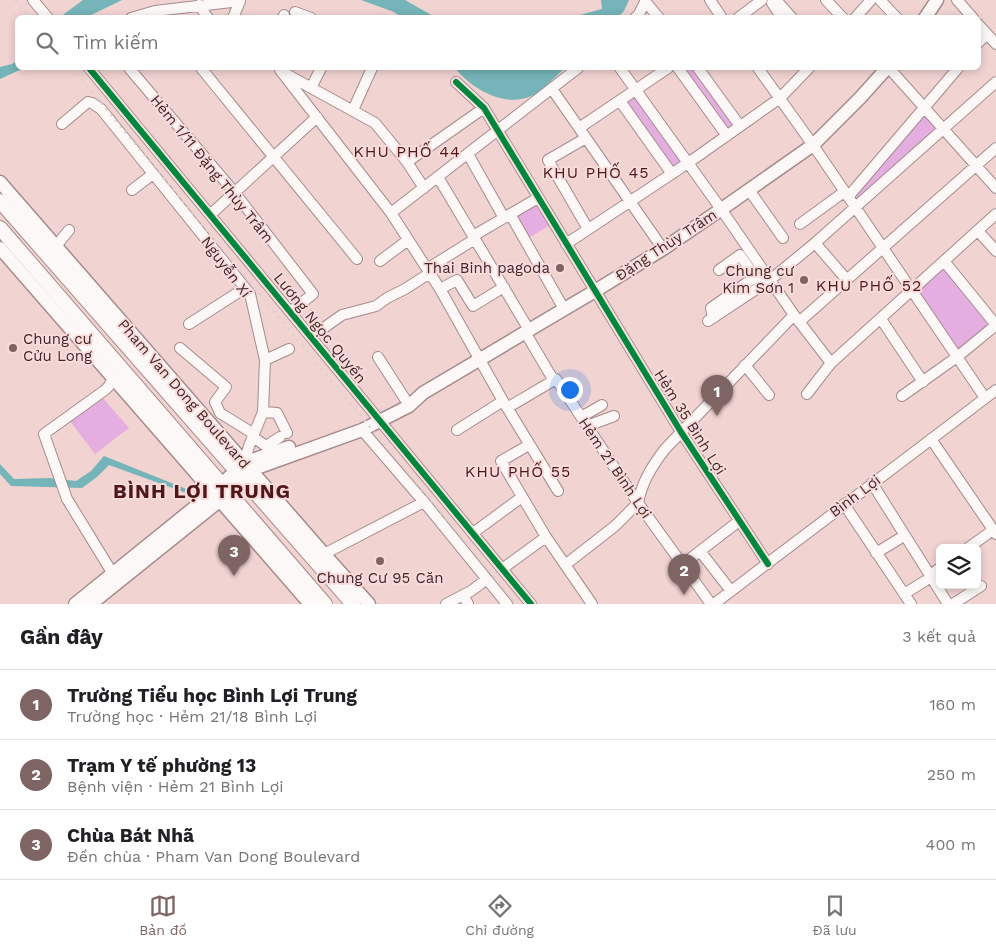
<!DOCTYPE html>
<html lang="vi">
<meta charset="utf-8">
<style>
body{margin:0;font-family:"Work Sans",sans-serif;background:#f6f6f6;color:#202124}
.controls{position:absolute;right:15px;bottom:15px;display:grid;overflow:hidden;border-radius:8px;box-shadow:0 2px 8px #0003}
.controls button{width:45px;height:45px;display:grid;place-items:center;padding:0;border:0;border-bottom:1px solid #e0e0e0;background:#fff;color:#202124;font:25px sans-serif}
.you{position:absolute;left:569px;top:389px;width:18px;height:18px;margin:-12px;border:4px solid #fff;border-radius:50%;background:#1a73e8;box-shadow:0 0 0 8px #1a73e833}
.badge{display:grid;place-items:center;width:32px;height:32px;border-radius:50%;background:#7f6464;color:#fff;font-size:16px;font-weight:700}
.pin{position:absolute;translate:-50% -41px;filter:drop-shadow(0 1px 2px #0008)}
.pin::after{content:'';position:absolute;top:26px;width:18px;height:15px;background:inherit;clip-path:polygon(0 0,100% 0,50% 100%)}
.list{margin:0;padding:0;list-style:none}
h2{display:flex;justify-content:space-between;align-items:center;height:65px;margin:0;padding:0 20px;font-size:21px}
h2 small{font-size:16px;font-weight:400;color:#757577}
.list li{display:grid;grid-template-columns:32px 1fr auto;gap:15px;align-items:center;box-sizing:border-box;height:70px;padding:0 20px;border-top:1px solid #e0e0e0}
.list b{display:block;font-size:19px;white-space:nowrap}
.list p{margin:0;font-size:16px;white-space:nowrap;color:#757577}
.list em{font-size:16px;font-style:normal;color:#757577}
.icon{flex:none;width:28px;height:28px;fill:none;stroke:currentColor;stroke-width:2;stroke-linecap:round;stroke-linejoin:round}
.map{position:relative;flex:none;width:996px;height:604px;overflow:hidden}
.search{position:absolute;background:#fff;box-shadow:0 2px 8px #0003;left:15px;right:15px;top:15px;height:55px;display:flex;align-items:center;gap:12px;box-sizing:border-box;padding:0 18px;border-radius:8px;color:#757577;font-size:19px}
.sheet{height:275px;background:#fff}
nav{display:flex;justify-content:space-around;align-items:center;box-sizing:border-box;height:70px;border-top:1px solid #e0e0e0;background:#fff;font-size:14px;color:#757577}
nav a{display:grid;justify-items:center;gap:2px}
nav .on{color:#7f6464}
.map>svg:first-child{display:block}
</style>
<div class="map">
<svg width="996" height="604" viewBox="0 0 996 604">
<rect width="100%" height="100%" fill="#f1d3d2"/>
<path fill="#e5aee1" d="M 682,68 L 692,68 L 732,124 L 732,127 L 728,130 Z
M 632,95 L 636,97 L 681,161 L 681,165 L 675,170 L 625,103 Z
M 922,115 L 926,115 L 937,128 L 936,131 L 856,201 L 853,197 Z
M 537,199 L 552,224 L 525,240 L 511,214 Z
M 940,269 L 945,269 L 990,323 L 959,352 L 916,290 Z
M 102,397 L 129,428 L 95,454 L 70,421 Z"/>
<path fill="#75b4b8" d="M 83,0 L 122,0 L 87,17 L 60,17 Z
M 361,0 L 405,0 L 435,17 L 401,17 L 394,12 Z
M 601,0 L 629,0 L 624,11 L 618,17 L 577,17 L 580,15 L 602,9 Z
M 17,61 L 18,68 L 24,68 L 0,79 L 0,67 L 12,64 Z
M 455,68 L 565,68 C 554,77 543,92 529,97 C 502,107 471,88 455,68 Z
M 104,456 L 189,490 L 189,494 L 109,465 L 97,477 L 82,488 L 11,486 L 0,474 L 0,464 L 14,479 L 50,478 L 76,481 L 91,471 Z"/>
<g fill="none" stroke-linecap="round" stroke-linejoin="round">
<defs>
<path id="minor" d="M 33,0 L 48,18
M 710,0 L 722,18
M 776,0 L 792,18
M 826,0 L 843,18
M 880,0 L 897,18
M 957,0 L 973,18
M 645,1 L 659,18
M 772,3 L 782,18
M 199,5 L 208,18
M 295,12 L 311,18
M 131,18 L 155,11 L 240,1 L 233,18
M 283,18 L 284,15
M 635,18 L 639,14 L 646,0
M 738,18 L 762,0
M 855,18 L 871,0
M 978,24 L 996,44
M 978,43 L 987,34
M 89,68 L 531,604
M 129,68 L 235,193 L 313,294 L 290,312
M 201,68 L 357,259
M 620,68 L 721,209 L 794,315 L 831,363
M 678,68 L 727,136
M 698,68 L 740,126
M 758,68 L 813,145 L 985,398
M 889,68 L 996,188
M 280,70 L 391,213 L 440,289 L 503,401 L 558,491
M 286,74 L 375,123 L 407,162 L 484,108
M 456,82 L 484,108 L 681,432 L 768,564
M 311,88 L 321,68
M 552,89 L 663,249
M 620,101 L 672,174
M 353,110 L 372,68
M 62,124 L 88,102 L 92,103 L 101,109 L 250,294 L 265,360 L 263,412 L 249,446 L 244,463
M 579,128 L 668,68
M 586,138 L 548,160 L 588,229
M 468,154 L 504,218
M 407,162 L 424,188
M 438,177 L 529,330
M 132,190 L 153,174
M 749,190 L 783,238
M 848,197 L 958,68
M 391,213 L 578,68
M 510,214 L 564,309
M 210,215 L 317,117
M 800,224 L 844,192
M 978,231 L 996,251
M 473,236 L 538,198
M 815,243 L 847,280
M 566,244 L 688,163 L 780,98 L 809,68
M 56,246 L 69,230
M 380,261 L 408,240
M 944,261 L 996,325
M 427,269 L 475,239
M 719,270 L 740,255 L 761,286
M 440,289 L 457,280 L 473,306 L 504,287
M 715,316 L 712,313 L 711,308 L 755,277
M 881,319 L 923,382
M 708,321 L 770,280 L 815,243 L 996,82
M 799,322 L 996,148
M 189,324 L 245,288
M 525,332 L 554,381
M 311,337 L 342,315 L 376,306 L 387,298 L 405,289 L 430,273
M 180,348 L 226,387 L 215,402 L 220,413 L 254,434
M 378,357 L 405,399
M 265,360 L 289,349
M 745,365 L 769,395
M 807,394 L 831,363 L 996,214
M 902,396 L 957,357 L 996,325
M 507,408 L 556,379 L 638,503 L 711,604
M 263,412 L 277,413 L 287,433
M 581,417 L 602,405
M 587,426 L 614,416
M 362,430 L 424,502 L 507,604
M 457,430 L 503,401
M 253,437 L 266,446 L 280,437
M 931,439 L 996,534
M 529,445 L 501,461 L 546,537 L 592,604
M 872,483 L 948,604
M 638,503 C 642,482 652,466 665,449 L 794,315
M 844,504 L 911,604
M 473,533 L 522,497
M 968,548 L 993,530
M 700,551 L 731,591
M 876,553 L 899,539
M 324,554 L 424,502
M 565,565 L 615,526 L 638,503
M 682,565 L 739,521
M 502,569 L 546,537
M 113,574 L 67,499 L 44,434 L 105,390 L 109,386 L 113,378
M 930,575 L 940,568
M 904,594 L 925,581
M 463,595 L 468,604
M 446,604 L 471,591 L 487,579
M 714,604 L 996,390
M 953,604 L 981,586"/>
<path id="major" d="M 925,18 L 937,0
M 0,182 L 324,554 L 369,604
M 0,248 L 310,604
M 75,604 L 211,494 L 244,463 L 289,447
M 91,604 L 218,502 L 251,470 L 362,430 L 409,406 L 423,393 L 595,291 L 663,249 L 726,206 L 813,145 L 860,98 L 887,68"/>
<path id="highway" d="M 0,201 L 353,604
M 0,228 L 325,604"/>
</defs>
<use href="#minor" stroke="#a58c8c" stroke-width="12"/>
<use href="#major" stroke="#a58c8c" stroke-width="15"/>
<use href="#highway" stroke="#a58c8c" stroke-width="16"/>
<use href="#minor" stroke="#fdf8f8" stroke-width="10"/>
<use href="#major" stroke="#fdf8f8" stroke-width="12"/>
<use href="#highway" stroke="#fdf8f8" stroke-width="14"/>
<path stroke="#dbd1d1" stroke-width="2" stroke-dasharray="2.5 5" stroke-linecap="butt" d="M 15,0 L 29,18
M 72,68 L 517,604"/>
<defs>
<path id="cycleway" d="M 89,68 L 531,604
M 456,82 L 484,108 L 681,432 L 768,564"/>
</defs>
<use href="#cycleway" stroke="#f8dbda" stroke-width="9"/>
<use href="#cycleway" stroke="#00873e" stroke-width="6"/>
</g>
<g fill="#7f6464" stroke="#f8dbda" stroke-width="2">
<circle cx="560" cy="268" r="5"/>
<circle cx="804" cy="280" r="5"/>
<circle cx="13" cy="348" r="5"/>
<circle cx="380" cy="561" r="5"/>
</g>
<g text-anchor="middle" stroke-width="4" stroke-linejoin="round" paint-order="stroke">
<g font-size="15" fill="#422828" stroke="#f8dbda">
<text transform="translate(212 169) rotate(51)" y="5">Hẻm 1/11 Đặng Thùy Trâm</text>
<text transform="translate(666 245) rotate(-33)" y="5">Đặng Thùy Trâm</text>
<text transform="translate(226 267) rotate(53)" y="5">Nguyễn Xí</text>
<text transform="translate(320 328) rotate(51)" y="5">Lương Ngọc Quyến</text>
<text transform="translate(184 394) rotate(49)" y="5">Pham Van Dong Boulevard</text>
<text transform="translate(690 422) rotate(58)" y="5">Hẻm 35 Bình Lợi</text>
<text transform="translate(615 468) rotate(56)" y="5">Hẻm 21 Bình Lợi</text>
<text transform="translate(855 496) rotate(-37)" y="5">Bình Lợi</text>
</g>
<g font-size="15" fill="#422828" stroke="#f8dbda" text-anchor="end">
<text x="550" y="273">Thai Binh pagoda</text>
<text x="794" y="276">Chung cư<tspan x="794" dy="17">Kim Sơn 1</tspan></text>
<text x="23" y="344" text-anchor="start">Chung cư<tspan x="23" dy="17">Cửu Long</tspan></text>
<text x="380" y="583" text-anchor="middle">Chung Cư 95 Căn</text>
</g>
<g font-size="16" letter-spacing="1" fill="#4e181b" stroke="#f8dbda">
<text x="407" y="157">KHU PHỐ 44</text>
<text x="596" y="178">KHU PHỐ 45</text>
<text x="869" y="291">KHU PHỐ 52</text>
<text x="518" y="477">KHU PHỐ 55</text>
</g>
<g font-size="20" font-weight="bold" letter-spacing="1" fill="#4e181b" stroke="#f8dbda">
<text x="202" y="498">BÌNH LỢI TRUNG</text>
</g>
</g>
</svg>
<div class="controls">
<button><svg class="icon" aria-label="layers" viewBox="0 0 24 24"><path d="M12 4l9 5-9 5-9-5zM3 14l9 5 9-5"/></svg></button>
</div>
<div class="you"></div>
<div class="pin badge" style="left:717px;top:416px">1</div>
<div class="pin badge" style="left:684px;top:595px">2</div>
<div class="pin badge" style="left:234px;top:576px">3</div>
<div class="search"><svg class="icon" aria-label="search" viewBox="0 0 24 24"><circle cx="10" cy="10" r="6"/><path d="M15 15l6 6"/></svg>Tìm kiếm</div>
</div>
<section class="sheet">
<h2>Gần đây<small>3 kết quả</small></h2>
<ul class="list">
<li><span class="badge">1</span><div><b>Trường Tiểu học Bình Lợi Trung</b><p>Trường học · Hẻm 21/18 Bình Lợi</p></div><em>160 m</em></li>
<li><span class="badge">2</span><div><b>Trạm Y tế phường 13</b><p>Bệnh viện · Hẻm 21 Bình Lợi</p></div><em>250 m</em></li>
<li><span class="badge">3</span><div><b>Chùa Bát Nhã</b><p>Đền chùa · Pham Van Dong Boulevard</p></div><em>400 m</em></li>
</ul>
</section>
<nav>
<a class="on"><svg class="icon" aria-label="map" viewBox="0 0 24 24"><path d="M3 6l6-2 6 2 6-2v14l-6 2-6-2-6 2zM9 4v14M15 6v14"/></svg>Bản đồ</a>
<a><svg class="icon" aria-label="directions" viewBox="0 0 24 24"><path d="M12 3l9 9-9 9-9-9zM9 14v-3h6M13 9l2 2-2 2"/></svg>Chỉ đường</a>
<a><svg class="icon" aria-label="saved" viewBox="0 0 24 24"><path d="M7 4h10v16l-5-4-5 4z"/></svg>Đã lưu</a>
</nav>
